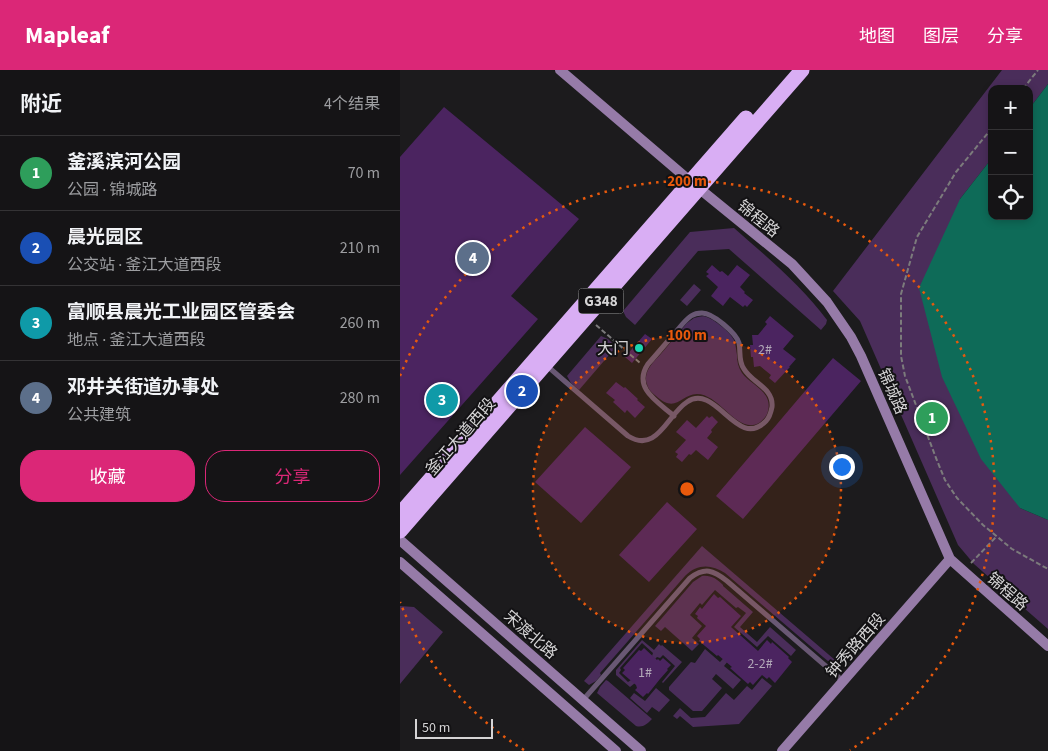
<!DOCTYPE html>
<html lang="zh">
<meta charset="utf-8">
<style>
body{margin:0;font-family:"Source Sans 3","Noto Sans SC",sans-serif;background:#222123;color:#f1f3f6}
.controls{position:absolute;right:15px;top:15px;display:grid;overflow:hidden;border-radius:10px;box-shadow:0 2px 8px #0003}
.controls button{width:45px;height:45px;display:grid;place-items:center;padding:0;border:0;border-bottom:1px solid #343335;background:#151416;color:#f1f3f6;font:25px sans-serif}
.scale{position:absolute;left:15px;bottom:12px;width:78px;box-sizing:border-box;padding-left:5px;border:2px solid #d5d4d5;border-top:0;font-size:14px;line-height:18px;white-space:nowrap;color:#d5d4d5;-webkit-text-stroke:4px #131214;paint-order:stroke}
.you{position:absolute;left:441px;top:396px;width:18px;height:18px;margin:-12px;border:4px solid #fff;border-radius:50%;background:#1a73e8;box-shadow:0 0 0 8px #1a73e833}
.badge{display:grid;place-items:center;width:32px;height:32px;border-radius:50%;background:#db2777;color:#fff;font-size:16px;font-weight:700}
.pin{position:absolute;translate:-50% -50%;border:2px solid #fff;box-shadow:0 1px 5px #0006}
.list{margin:0;padding:0;list-style:none}
h2{display:flex;justify-content:space-between;align-items:center;height:65px;margin:0;padding:0 20px;font-size:21px}
h2 small{font-size:16px;font-weight:400;color:#9d9ea1}
.list li{display:grid;grid-template-columns:32px 1fr auto;gap:15px;align-items:center;box-sizing:border-box;height:75px;padding:0 20px;border-top:1px solid #343335}
.list b{display:block;font-size:19px;white-space:nowrap}
.list p{margin:0;font-size:16px;white-space:nowrap;color:#9d9ea1}
.list em{font-size:16px;font-style:normal;color:#9d9ea1}
.actions{display:flex;gap:10px;padding:15px 20px}
.actions a{flex:1;padding:11px 0;border:1px solid #db2777;border-radius:20px;text-align:center;font-size:18px;color:#db2777}
.actions .main{background:#db2777;color:#fff}
.icon{flex:none;width:28px;height:28px;fill:none;stroke:currentColor;stroke-width:2;stroke-linecap:round;stroke-linejoin:round}
.map{position:relative;flex:none;width:648px;height:681px;overflow:hidden}
header{display:flex;align-items:center;gap:30px;box-sizing:border-box;height:70px;padding:0 25px;background:#db2777;color:#fff}
header strong{font-size:24px}
nav{display:flex;gap:28px;margin-inline-start:auto;font-size:18px}
main{display:flex}
aside{flex:1;background:#151416}
.map>svg:first-child{display:block}
</style>
<header>
<strong>Mapleaf</strong>
<nav><a>地图</a><a>图层</a><a>分享</a></nav>
</header>
<main>
<aside>
<h2>附近<small>4个结果</small></h2>
<ul class="list">
<li><span class="badge" style="background:#2e9e5b">1</span><div><b>釜溪滨河公园</b><p>公园 · 锦城路</p></div><em>70 m</em></li>
<li><span class="badge" style="background:#1a4fb4">2</span><div><b>晨光园区</b><p>公交站 · 釜江大道西段</p></div><em>210 m</em></li>
<li><span class="badge" style="background:#0f9aa8">3</span><div><b>富顺县晨光工业园区管委会</b><p>地点 · 釜江大道西段</p></div><em>260 m</em></li>
<li><span class="badge" style="background:#5c6f8a">4</span><div><b>邓井关街道办事处</b><p>公共建筑</p></div><em>280 m</em></li>
</ul>
<div class="actions"><a class="main">收藏</a><a>分享</a></div>
</aside>
<div class="map">
<svg width="648" height="681" viewBox="0 0 648 681">
<rect width="100%" height="100%" fill="#1c1b1d"/>
<path fill="#4a2d5a" d="M 602,0 L 648,0 L 648,14 L 629,39 L 629,19 L 592,19 L 592,88 L 560,129 L 620,438 L 648,450 L 648,559 L 574,494 L 558,475 L 460,251 L 433,221 Z
M 334,158 C 367,187 401,215 427,250 L 426,254 L 421,260 L 329,179 L 298,181 L 235,255 L 226,247 L 223,241 L 290,162 Z
M 294,214 L 301,220 L 287,236 L 280,230 Z
M 298,247 C 302,246 305,246 309,248 C 316,251 331,263 334,270 C 336,275 336,280 337,285 C 337,291 338,297 342,303 C 351,315 373,322 368,341 C 367,346 363,350 359,353 C 337,365 320,324 297,324 C 280,325 276,344 256,326 C 252,323 248,319 247,314 C 245,310 246,304 248,300 C 251,294 256,289 260,285 C 269,274 278,264 287,253 L 294,248 Z
M 201,266 L 208,269 L 216,277 L 179,320 L 171,313 L 167,306 Z
M 302,476 L 435,590 L 434,592 L 428,591 L 423,587 L 325,503 C 311,494 297,494 285,506 L 200,603 L 201,605 L 196,611 L 189,615 L 184,611 Z
M 302,506 C 311,505 317,509 323,515 L 323,516 L 353,542 L 340,557 L 357,572 L 370,557 L 396,580 L 391,586 L 368,566 L 357,577 L 334,557 L 346,543 L 338,537 L 336,538 L 315,520 L 302,535 L 300,533 L 290,545 L 302,556 L 292,568 L 299,574 L 292,581 L 265,557 L 261,561 L 255,556 L 293,512 Z
M 0,536 L 14,537 L 43,562 L 0,614 Z
M 242,570 L 254,580 L 259,574 L 261,576 L 262,575 L 282,592 L 263,613 L 262,612 L 275,596 L 263,585 L 260,588 L 257,587 L 255,589 L 252,586 L 253,583 L 242,573 L 220,598 L 221,600 L 219,603 L 228,612 L 231,610 L 235,613 L 230,617 L 216,605 L 216,600 Z
M 333,578 L 336,581 L 324,596 L 341,610 L 333,619 L 316,604 L 312,609 L 322,618 L 302,641 L 293,641 L 269,620 L 269,617 L 290,593 L 291,592 L 295,593 L 305,579 L 320,592 Z
M 362,608 L 372,616 L 339,654 L 293,657 L 280,646 L 277,649 L 273,646 L 280,638 L 291,648 L 305,647 L 326,623 L 334,630 L 347,616 L 352,620 Z
M 206,610 L 208,611 L 252,649 C 247,654 243,658 236,656 L 197,623 L 200,617 Z
M 256,618 L 270,630 L 259,642 L 252,637 L 247,643 L 230,628 L 234,623 L 245,631 Z"/>
<path fill="#0e6b58" d="M 648,14 L 648,450 L 620,438 L 581,389 L 542,307 L 519,218 L 560,129 L 592,88 L 592,146 L 629,146 L 629,39 Z"/>
<path fill="#4b2460" d="M 44,37 L 179,149 L 111,226 L 138,249 L 0,405 L 0,87 Z
M 312,195 L 320,202 L 322,201 L 328,206 L 337,195 L 350,205 L 340,217 L 345,222 L 344,223 L 353,230 L 347,237 L 345,235 L 343,237 L 330,227 L 323,236 L 311,226 L 318,217 L 306,206 L 309,204 L 306,202 Z
M 370,246 L 394,266 L 383,279 L 396,289 L 389,297 L 390,297 L 375,313 L 369,308 L 371,305 L 360,296 L 354,297 L 353,287 L 351,287 L 350,275 L 353,275 L 352,265 L 358,265 L 367,254 L 365,252 Z
M 245,264 L 252,269 L 232,293 L 225,287 Z
M 433,288 L 461,311 L 343,449 L 316,426 Z
M 216,312 L 224,318 L 225,317 L 238,329 L 237,330 L 245,337 L 235,348 L 227,340 L 225,343 L 213,332 L 215,330 L 206,323 Z
M 307,346 L 309,348 L 312,346 L 318,352 L 311,360 L 312,362 L 307,368 L 318,377 L 308,390 L 296,380 L 291,385 L 289,384 L 282,392 L 276,387 L 278,384 L 275,382 L 286,370 L 276,362 L 287,350 L 296,358 Z
M 185,357 L 231,397 L 181,453 L 135,412 Z
M 267,432 L 297,459 L 249,512 L 219,485 Z
M 314,524 L 318,528 L 320,527 L 341,546 L 331,557 L 358,581 L 367,570 L 371,574 L 372,572 L 389,587 L 388,588 L 392,592 L 375,613 L 369,607 L 367,609 L 362,605 L 353,615 L 350,612 L 348,614 L 330,598 L 332,597 L 318,585 L 317,586 L 299,571 L 300,569 L 297,566 L 306,556 L 297,548 L 298,546 L 295,544 L 300,537 L 302,539 Z
M 244,578 L 257,590 L 258,589 L 260,591 L 263,588 L 271,595 L 267,599 L 268,600 L 260,609 L 248,624 L 247,623 L 243,627 L 235,620 L 237,618 L 236,615 L 222,603 L 225,600 L 223,598 L 239,580 L 241,581 Z"/>
<g fill="none" stroke-linecap="round" stroke-linejoin="round">
<path stroke="#7c7b7c" stroke-width="2" stroke-dasharray="5 2.5" stroke-linecap="butt" d="M 623,19 L 638,0
M 592,58 L 556,102 L 517,167 L 501,224 L 501,286 L 505,306 L 536,388 L 545,410 L 557,428 L 583,455 L 612,479 L 648,499
M 196,255 L 240,293
M 571,493 L 597,466"/>
<path stroke="#695874" stroke-width="5" d="M 146,295 L 228,366 C 257,384 267,345 287,332 C 316,312 337,381 366,351 C 369,348 371,342 372,337 C 374,318 352,313 344,299 C 338,291 341,282 339,273 C 336,263 313,243 302,243 C 298,243 294,244 291,246 C 285,250 280,257 275,263 C 266,273 257,284 248,294 C 232,318 258,332 274,346
M 183,630 L 290,508 C 305,497 313,500 327,511 L 443,611"/>
<path stroke="#967ba8" stroke-width="10" d="M 160,0 L 290,111 L 392,194 L 427,232 L 451,267 L 461,286 L 550,489 L 648,576
M 0,470 L 241,681
M 0,492 L 216,681
M 382,681 L 550,489"/>
<path stroke="#d9aef4" stroke-width="15" d="M 0,444 L 346,48
M 0,461 L 402,0"/>
</g>
<circle cx="287" cy="419" r="154" fill="#e8590c" fill-opacity=".12"/>
<g fill="none" stroke="#e8590c" stroke-width="2.5" stroke-dasharray="2.5 5">
<circle cx="287" cy="419" r="154"/>
<path d="M124 680A308 308 0 0 1 0 532M0 306A308 308 0 1 1 450 680"/>
</g>
<circle fill="#1bd5b1" stroke="#131214" stroke-width="2" cx="239" cy="278" r="5"/>
<g text-anchor="middle" stroke-width="4" stroke-linejoin="round" paint-order="stroke">
<g font-size="14" fill="#b2a8b8">
<text x="365" y="284">2#</text>
<text x="360" y="598">2-2#</text>
<text x="245" y="607">1#</text>
</g>
<rect fill="#131214" stroke="#9b9a9b" stroke-width="1" x="178.5" y="218.5" width="45" height="25" rx="4"/>
<g font-size="15" font-weight="bold" fill="#d5d4d5">
<text x="201" y="236">G348</text>
</g>
<g font-size="16" fill="#d5d4d5" stroke="#131214">
<text transform="translate(359 148) rotate(39)" y="6">锦程路</text>
<text transform="translate(493 321) rotate(66)" y="6">锦城路</text>
<text transform="translate(60 366) rotate(-49)" y="6">釜江大道西段</text>
<text transform="translate(608 521) rotate(41)" y="6">锦程路</text>
<text transform="translate(131 564) rotate(41)" y="6">宋渡北路</text>
<text transform="translate(455 575) rotate(-49)" y="6">钟秀路西段</text>
</g>
<g font-size="16" fill="#d5d4d5" stroke="#131214" text-anchor="end">
<text x="229" y="284">大门</text>
</g>
</g>
<circle cx="287" cy="419" r="8" fill="#e8590c" stroke="#131214" stroke-width="2.5"/>
<g font-size="15" text-anchor="middle" font-weight="bold" fill="#e8590c" stroke="#131214" stroke-width="4" stroke-linejoin="round" paint-order="stroke">
<text x="287" y="116">200 m</text>
<text x="287" y="270">100 m</text>
</g>
</svg>
<div class="controls">
<button>+</button>
<button>−</button>
<button><svg class="icon" aria-label="locate" viewBox="0 0 24 24"><circle cx="12" cy="12" r="6"/><path d="M12 2v4M12 18v4M2 12h4M18 12h4"/></svg></button>
</div>
<div class="scale">50 m</div>
<div class="you"></div>
<div class="pin badge" style="left:532px;top:348px;background:#2e9e5b">1</div>
<div class="pin badge" style="left:122px;top:321px;background:#1a4fb4">2</div>
<div class="pin badge" style="left:42px;top:330px;background:#0f9aa8">3</div>
<div class="pin badge" style="left:73px;top:188px;background:#5c6f8a">4</div>
</div>
</main>
